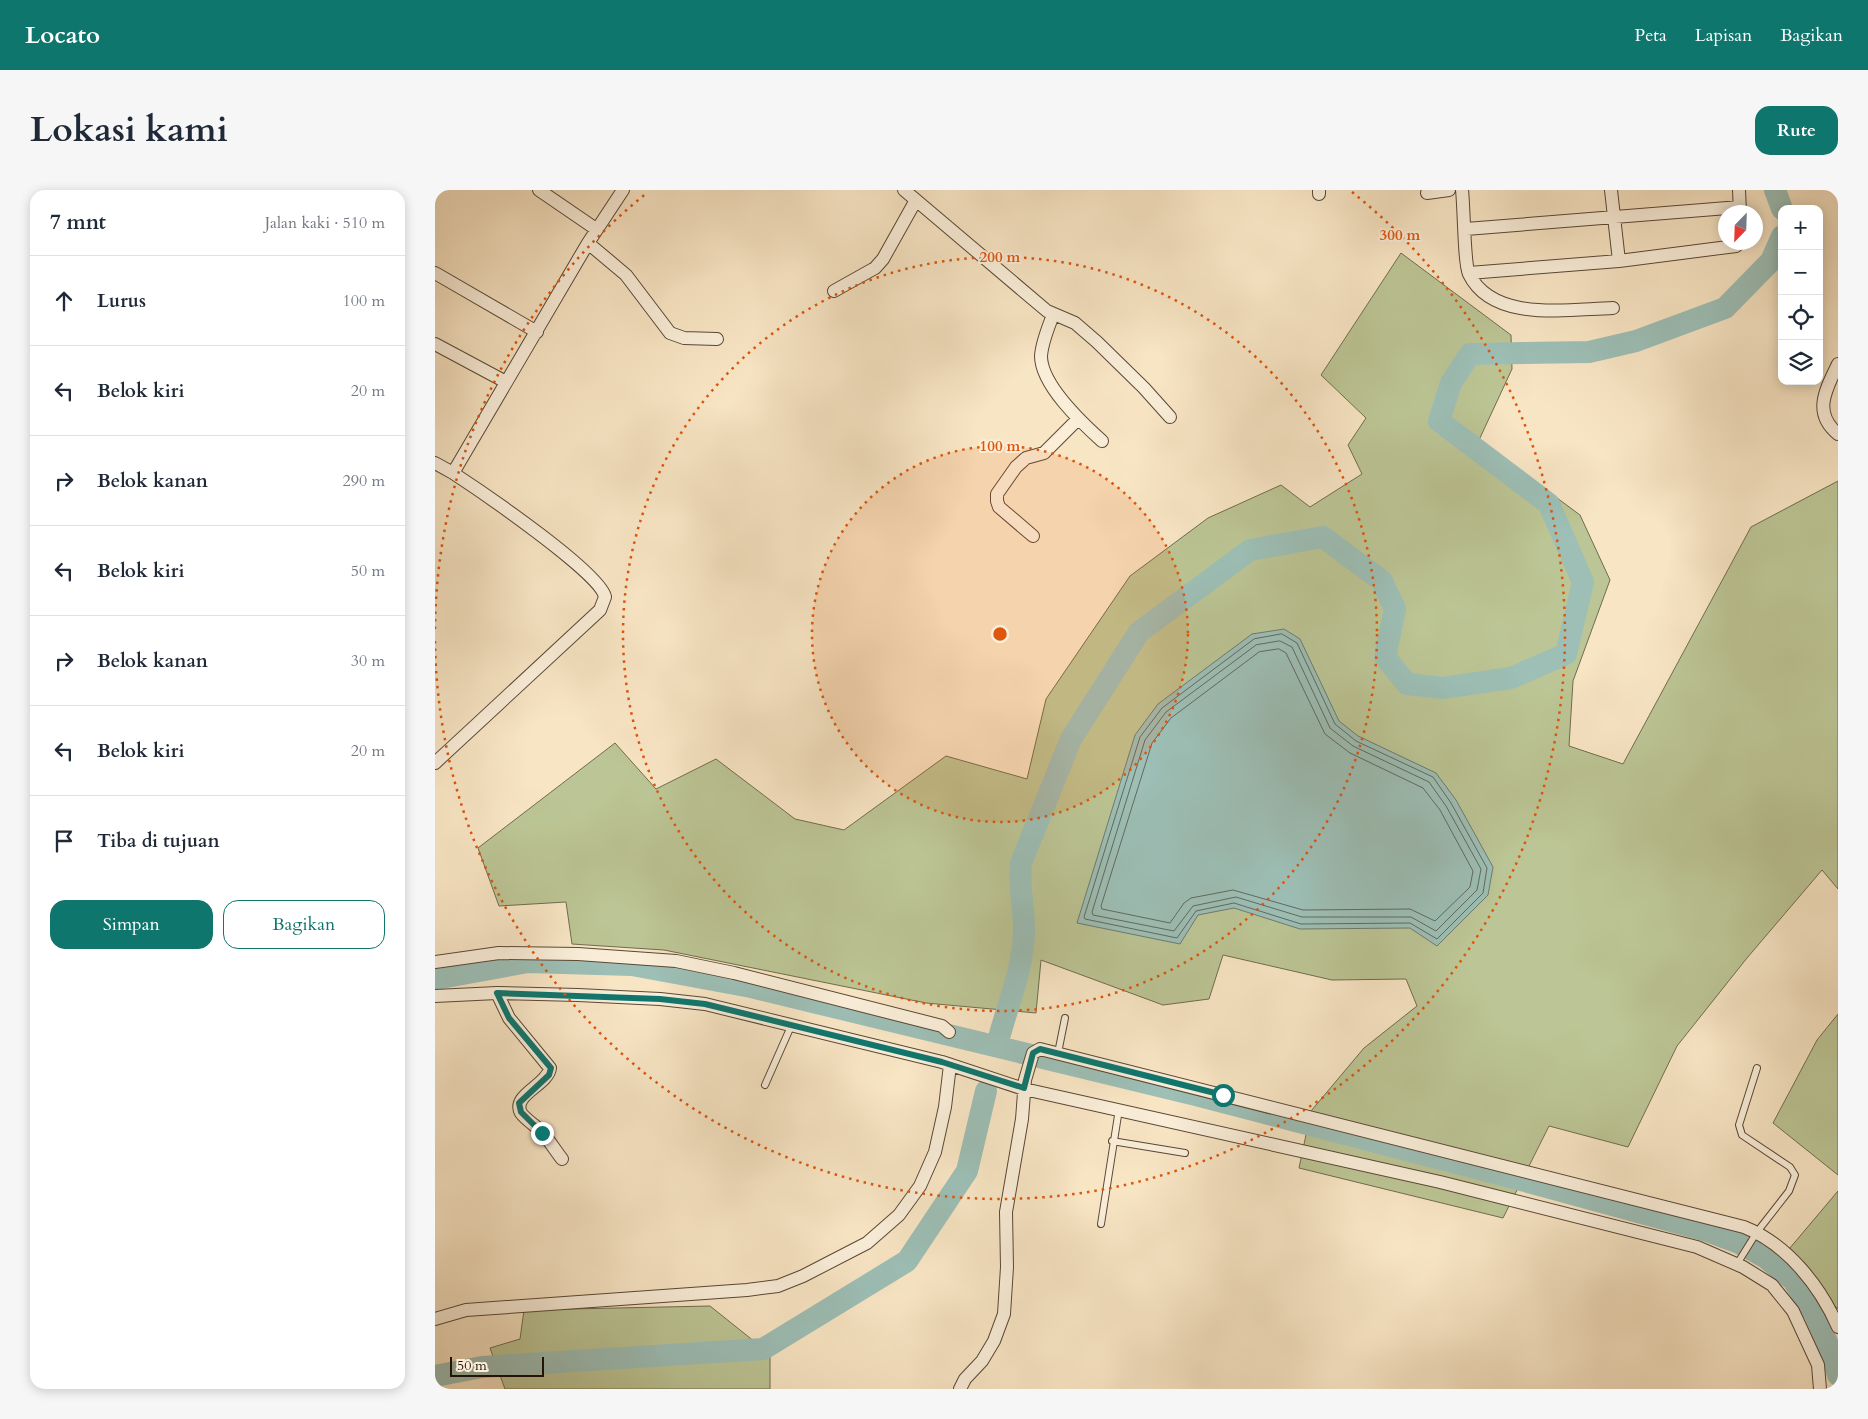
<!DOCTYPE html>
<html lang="id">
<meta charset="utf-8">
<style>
body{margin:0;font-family:Cardo,serif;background:#f6f6f7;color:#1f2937}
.controls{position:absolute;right:15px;top:15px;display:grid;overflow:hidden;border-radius:10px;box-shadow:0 2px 12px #0003}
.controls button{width:45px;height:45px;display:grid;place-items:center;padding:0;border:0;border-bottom:1px solid #e0e1e3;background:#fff;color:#1f2937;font:25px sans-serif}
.compass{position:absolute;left:1283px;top:15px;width:45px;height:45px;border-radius:50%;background:#fff;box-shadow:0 2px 12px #0003;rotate:203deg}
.scale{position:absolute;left:15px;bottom:12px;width:94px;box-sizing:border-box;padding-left:5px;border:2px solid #241408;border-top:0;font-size:14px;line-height:18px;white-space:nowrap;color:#241408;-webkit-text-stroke:4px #faeed9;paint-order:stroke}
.stop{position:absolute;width:15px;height:15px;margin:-11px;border:4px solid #0f766e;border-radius:50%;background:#fff}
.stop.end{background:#0f766e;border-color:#fff;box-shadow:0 1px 5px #0008}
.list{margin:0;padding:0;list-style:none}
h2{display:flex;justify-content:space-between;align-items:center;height:65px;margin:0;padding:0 20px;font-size:21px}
h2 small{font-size:16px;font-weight:400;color:#747a83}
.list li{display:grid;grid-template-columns:32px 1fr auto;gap:15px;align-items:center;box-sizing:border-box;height:90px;padding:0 20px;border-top:1px solid #e0e1e3}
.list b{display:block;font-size:19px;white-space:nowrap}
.list em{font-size:16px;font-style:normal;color:#747a83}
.actions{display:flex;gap:10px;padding:15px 20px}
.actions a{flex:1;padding:11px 0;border:1px solid #0f766e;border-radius:15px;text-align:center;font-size:18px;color:#0f766e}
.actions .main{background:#0f766e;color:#fff}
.icon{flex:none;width:28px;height:28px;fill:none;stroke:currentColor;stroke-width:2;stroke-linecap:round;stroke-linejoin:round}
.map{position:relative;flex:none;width:1403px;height:1199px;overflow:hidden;border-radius:15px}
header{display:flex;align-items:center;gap:30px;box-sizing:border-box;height:70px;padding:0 25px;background:#0f766e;color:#fff}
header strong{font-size:24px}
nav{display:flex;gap:28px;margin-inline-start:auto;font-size:18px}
.intro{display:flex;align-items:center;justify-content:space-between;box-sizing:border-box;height:120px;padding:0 30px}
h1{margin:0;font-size:35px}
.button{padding:12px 22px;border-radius:15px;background:#0f766e;color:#fff;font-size:18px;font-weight:700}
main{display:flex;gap:30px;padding:0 30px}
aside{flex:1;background:#fff;border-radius:15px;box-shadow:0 2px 12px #0003}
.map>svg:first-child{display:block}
</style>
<header>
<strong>Locato</strong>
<nav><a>Peta</a><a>Lapisan</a><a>Bagikan</a></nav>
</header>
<div class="intro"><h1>Lokasi kami</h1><a class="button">Rute</a></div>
<main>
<aside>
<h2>7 mnt<small>Jalan kaki · 510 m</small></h2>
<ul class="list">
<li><svg class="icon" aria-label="ahead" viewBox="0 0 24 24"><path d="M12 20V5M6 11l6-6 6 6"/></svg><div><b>Lurus</b></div><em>100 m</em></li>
<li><svg class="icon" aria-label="left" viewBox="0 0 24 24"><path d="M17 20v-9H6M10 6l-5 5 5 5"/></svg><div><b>Belok kiri</b></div><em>20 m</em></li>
<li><svg class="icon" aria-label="right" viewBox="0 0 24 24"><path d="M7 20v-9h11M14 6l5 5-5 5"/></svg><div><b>Belok kanan</b></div><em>290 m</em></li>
<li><svg class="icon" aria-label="left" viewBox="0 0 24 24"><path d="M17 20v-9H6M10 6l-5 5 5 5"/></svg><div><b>Belok kiri</b></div><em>50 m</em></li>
<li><svg class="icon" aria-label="right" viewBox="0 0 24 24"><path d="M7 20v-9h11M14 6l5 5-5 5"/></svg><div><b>Belok kanan</b></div><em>30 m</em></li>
<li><svg class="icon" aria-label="left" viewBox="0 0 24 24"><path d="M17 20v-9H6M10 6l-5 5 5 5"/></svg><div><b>Belok kiri</b></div><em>20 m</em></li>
<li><svg class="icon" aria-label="arrive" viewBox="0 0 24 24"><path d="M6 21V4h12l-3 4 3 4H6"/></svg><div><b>Tiba di tujuan</b></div></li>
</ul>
<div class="actions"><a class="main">Simpan</a><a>Bagikan</a></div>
</aside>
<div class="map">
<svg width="1403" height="1199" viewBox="0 0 1403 1199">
<rect width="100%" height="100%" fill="#f8e5c4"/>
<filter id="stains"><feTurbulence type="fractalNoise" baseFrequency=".004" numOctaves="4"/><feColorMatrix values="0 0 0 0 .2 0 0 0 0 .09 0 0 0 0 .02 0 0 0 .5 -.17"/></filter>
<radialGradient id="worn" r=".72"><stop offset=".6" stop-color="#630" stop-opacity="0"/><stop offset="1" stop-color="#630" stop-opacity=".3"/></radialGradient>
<path fill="#bcc595" stroke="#706c4e" d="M 966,63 L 1076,145 L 1077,179 L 1044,250 L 1145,325 L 1175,390 L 1138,491 L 1134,556 L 1188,574 L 1316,337 L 1403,291 L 1403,699 L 1387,680 L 1312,768 L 1242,856 L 1193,957 L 1114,936 L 1068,1028 L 864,978 L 876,921 L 929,858 L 982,816 L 971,789 L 897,790 L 788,765 L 774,809 L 728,815 L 606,770 L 601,823 L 491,813 L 229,760 L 137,754 L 131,712 L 64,716 L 43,658 L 180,553 L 221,599 L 281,569 L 360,629 L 409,640 L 511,566 L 592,589 L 611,509 L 695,386 L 773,328 L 846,295 L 875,317 L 927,284 L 913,255 L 931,228 L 886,185 Z
M 1403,824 L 1403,985 L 1338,933 L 1382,850 Z
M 1403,1001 L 1403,1119 L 1349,1065 Z
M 275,1116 L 335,1164 L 335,1199 L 70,1199 L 55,1158 L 85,1149 L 89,1120 Z"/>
<path fill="#9dbfb6" stroke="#6d7b70" d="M 849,439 L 865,449 L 904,531 L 923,546 L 1001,583 L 1021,610 L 1058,677 L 1053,705 L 1002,756 L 975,738 L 865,739 L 799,718 L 763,725 L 745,754 L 642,733 L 700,545 L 723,514 L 817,444 Z"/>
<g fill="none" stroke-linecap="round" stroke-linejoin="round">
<path stroke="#606a5f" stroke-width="1" d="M 847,444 L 862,453 L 900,534 L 921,551 L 998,587 L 1016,613 L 1052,678 L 1048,703 L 1002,749 L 975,733 L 866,734 L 799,713 L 761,721 L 742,748 L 650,729 L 649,727 L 705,547 L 727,518 L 819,449 Z
M 845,451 L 857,457 L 895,538 L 918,556 L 994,592 L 1011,616 L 1046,679 L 1042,700 L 1001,741 L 976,727 L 867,727 L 801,707 L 758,716 L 739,741 L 658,725 L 657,722 L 710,550 L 731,522 L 821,455 Z
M 844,459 L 851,463 L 890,544 L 915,563 L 988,598 L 1005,620 L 1038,681 L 1035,697 L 1000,731 L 975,719 L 868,720 L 798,700 L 756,708 L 749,713 L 735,733 L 667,719 L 666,716 L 717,553 L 736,528 L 824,462 Z"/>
<path stroke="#9dbfb6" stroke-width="22" d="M 1340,0 L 1347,19
M 0,789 L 93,772 L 197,775 L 316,797 L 761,905 L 1079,988 L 1272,1041 L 1304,1053 L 1331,1068 L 1358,1090 L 1379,1123 L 1394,1157 L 1403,1185
M 565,844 C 574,812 588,777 589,743 C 590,719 583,697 586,673 L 636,549 L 704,442 L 815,360 L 888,347 L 947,391 L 960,419 L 950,467 L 972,494 L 1008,498 L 1076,488 L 1131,464 L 1148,392 L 1114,314 L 1004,231 L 1016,193 L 1035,164 L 1154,162 L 1201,151 L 1290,118 L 1336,71 L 1347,46
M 0,1186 L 47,1177 L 328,1159 L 472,1071 L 532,981 L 551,901"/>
<defs>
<path id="service" d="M 623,863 L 630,828
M 330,895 L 357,834
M 677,951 L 750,963
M 666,1034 L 684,919
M 1302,1074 L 1322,1042 L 1354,1001 L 1360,985 L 1355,977 L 1307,945 L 1304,935 L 1322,878"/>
<path id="minor" d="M 104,0 L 161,39
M 469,0 L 612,121 L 640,133 L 662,152 L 709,198 L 735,227
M 884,0 L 884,4
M 1027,0 C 1029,16 1029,74 1034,84 C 1058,133 1134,119 1178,118
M 1176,0 L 1184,71
M 1304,0 L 1305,22
M 992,3 L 1014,0
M 1031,39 L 1305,17
M 153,53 L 191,85 L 235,143 L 249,148 L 282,149
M 0,83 L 102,142
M 1034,83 L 1184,71 L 1301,56 L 1305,52
M 399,101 L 440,78 L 448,69 L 481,10
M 618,125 C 613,138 607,152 606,166 C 606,195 647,233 667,251
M 0,154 L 71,192
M 1403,174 C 1391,199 1377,223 1403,244
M 0,273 L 18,283 L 153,53 L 188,0
M 598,346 L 564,317 L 562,311 L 562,304 L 581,277 L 591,268 L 609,263 L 643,229
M 0,573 L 165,420 L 170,407 C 166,383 44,300 18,283
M 0,772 L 64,763 L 143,764 L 241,771 L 299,783 L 507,836 L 514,842
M 62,803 L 74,828 L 115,878 C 113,895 76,905 86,923 C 91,930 100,935 106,941 C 114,950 120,960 127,969
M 0,806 L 62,803 L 143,805 L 225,809 L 270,814 L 507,872 L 589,899 L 1005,992 L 1262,1057 L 1308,1077 L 1337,1095 L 1358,1121 L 1383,1175 L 1385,1199
M 0,1129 L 31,1120 L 312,1100 L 343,1096 L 368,1086 L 432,1053 L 464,1025 L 485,996 L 500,962 L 510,917 L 515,875
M 525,1199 L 530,1189 L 547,1171 L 559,1151 L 569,1124 L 572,1077 L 571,1022 L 587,929 L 590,890 L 598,863 L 605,859 L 1309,1037 C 1352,1054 1385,1096 1403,1137"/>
</defs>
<use href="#service" stroke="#594837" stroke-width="8"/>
<use href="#minor" stroke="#594837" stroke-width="14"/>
<use href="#service" stroke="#faeed9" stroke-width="6"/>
<use href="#minor" stroke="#faeed9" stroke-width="12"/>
</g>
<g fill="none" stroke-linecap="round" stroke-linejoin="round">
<path stroke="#0f766e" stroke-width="6" d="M 107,943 L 86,922 L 84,913 L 114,885 L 116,878 L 74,828 L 62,803 L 225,809 L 270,814 L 507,872 L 589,898 L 598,863 L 605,859 L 788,905"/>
</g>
<circle cx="565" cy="444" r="188" fill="#de560c" fill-opacity=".12"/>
<g fill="none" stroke="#de560c" stroke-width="2.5" stroke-dasharray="2.5 5">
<circle cx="565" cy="444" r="188"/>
<circle cx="565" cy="444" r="377"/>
<path d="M0 439A565 565 0 0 1 213 2M917 2A565 565 0 1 1 0 449"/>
</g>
<circle cx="565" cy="444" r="8" fill="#de560c" stroke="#faeed9" stroke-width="2.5"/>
<g font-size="15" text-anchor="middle" font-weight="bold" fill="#de560c" stroke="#faeed9" stroke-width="4" stroke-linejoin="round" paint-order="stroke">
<text x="965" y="50">300 m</text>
<text x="565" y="72">200 m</text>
<text x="565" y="261">100 m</text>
</g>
<rect width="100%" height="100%" filter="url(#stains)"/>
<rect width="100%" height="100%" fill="url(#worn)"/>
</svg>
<div class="controls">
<button>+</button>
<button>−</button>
<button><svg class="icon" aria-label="locate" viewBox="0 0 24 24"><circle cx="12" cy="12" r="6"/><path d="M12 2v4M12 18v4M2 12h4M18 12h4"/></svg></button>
<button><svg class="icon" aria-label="layers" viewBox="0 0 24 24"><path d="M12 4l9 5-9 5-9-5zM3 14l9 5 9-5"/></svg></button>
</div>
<svg class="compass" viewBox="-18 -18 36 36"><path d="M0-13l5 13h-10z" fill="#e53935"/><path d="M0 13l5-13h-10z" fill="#747a83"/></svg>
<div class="scale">50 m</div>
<div class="stop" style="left:788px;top:905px"></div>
<div class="stop end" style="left:107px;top:943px"></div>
</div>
</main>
